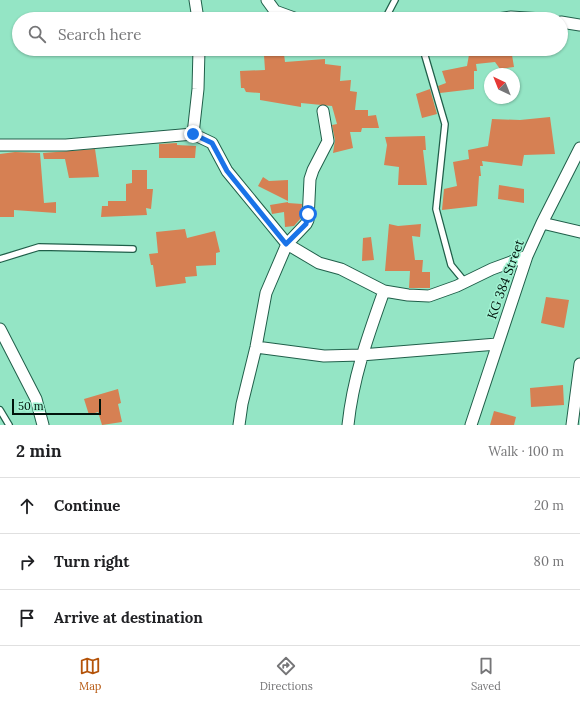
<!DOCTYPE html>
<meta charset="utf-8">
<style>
body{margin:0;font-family:Lora,serif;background:#f2f2f2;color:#202124}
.compass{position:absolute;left:484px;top:68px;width:36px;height:36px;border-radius:50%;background:#fff;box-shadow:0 1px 3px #0004;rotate:317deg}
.scale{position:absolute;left:12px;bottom:10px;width:89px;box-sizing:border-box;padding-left:4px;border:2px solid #00130b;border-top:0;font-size:11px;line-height:14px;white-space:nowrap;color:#00130b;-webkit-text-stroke:3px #a1f2d2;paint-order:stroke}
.stop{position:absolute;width:12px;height:12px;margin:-9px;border:3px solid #1a73e8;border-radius:50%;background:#fff}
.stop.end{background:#1a73e8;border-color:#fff;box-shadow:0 1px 4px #0008}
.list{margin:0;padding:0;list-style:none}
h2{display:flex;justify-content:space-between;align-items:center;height:52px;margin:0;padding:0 16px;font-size:17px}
h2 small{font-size:13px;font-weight:400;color:#757577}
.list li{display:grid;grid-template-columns:26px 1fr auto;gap:12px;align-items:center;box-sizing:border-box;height:56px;padding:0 16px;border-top:1px solid #e0e0e0}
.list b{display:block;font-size:15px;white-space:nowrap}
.list em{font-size:13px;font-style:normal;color:#757577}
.icon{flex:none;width:22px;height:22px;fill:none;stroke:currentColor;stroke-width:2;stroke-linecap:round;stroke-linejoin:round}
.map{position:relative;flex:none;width:580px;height:425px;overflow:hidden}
.search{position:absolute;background:#fff;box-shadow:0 1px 3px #0004;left:12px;right:12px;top:12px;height:44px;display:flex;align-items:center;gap:10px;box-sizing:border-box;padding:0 14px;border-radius:22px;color:#757577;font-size:15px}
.sheet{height:220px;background:#fff}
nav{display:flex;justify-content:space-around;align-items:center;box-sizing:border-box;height:56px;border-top:1px solid #e0e0e0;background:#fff;font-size:11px;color:#757577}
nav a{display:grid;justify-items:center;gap:2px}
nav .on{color:#b45309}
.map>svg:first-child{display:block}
</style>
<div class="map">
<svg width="580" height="425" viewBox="0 0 580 425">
<rect width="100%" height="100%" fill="#94e5c5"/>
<path fill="#d68053" d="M 470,49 L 495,51 L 496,49 L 511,49 L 514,67 L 500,69 L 495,62 L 476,64 L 477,71 L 474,71 L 474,89 L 440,93 L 438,86 L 446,83 L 442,71 L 467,66 Z
M 284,54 L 285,62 L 325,59 L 325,64 L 341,66 L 340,81 L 351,80 L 350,91 L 357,92 L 355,110 L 368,110 L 368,116 L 376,115 L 379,128 L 362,128 L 361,132 L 350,132 L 353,148 L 333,153 L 335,140 L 332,125 L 337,124 L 332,106 L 301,103 L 301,107 L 260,100 L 260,93 L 246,92 L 244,88 L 241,88 L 240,71 L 265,70 L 264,55 Z
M 430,89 L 437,114 L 422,118 L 416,94 Z
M 550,117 L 555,154 L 524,155 L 522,166 L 482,161 L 483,166 L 480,166 L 481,176 L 479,176 L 477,206 L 442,210 L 444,189 L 457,186 L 453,162 L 469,159 L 468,150 L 488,146 L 492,119 L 520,120 Z
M 425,136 L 426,150 L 423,150 L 427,185 L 398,185 L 399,167 L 384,165 L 387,145 L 385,137 Z
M 177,143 L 177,145 L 196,146 L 195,158 L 159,158 L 159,144 Z
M 95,149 L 99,177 L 69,178 L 65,159 L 44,159 L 43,153 Z
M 15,152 L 40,153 L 44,203 L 56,202 L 56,213 L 14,210 L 14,217 L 0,217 L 0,154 Z
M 132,170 L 147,170 L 147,189 L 153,189 L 151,209 L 146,208 L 147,215 L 101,217 L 102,206 L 108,206 L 108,201 L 126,201 L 126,184 L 132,183 Z
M 263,177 L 269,181 L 288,180 L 288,201 L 258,186 Z
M 499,185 L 524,189 L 524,203 L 498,199 Z
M 288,202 L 288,203 L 302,204 L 301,218 L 294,226 L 285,227 L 284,212 L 272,214 L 270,205 Z
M 389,224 L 398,226 L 421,224 L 420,237 L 412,236 L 415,260 L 423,260 L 422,272 L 430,272 L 430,288 L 409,288 L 410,271 L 385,271 Z
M 185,229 L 187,238 L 215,231 L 220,252 L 216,253 L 216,265 L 196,266 L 197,276 L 185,277 L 186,283 L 156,287 L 153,265 L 151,265 L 149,254 L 158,253 L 156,232 Z
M 371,237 L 374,260 L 362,261 L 363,238 Z
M 546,297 L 569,300 L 564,328 L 541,323 Z
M 563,385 L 564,405 L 531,407 L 530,388 Z
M 118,389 L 121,403 L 118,404 L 122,422 L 102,425 L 98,412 L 89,415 L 84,399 Z
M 494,411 L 516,417 L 514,425 L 490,425 Z"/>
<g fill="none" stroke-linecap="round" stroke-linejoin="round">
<defs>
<path id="lane" d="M 385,19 L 395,0
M 423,49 L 445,124 L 436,209 L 451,265 L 465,282
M 0,259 L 39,247 L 133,249
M 0,410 L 9,425"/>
<path id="street" d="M 195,0 L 198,19
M 267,0 L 275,11 L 297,19
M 498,19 L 511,17 L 543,19
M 561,22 L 580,25
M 388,49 L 398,49
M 193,134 L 198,89 L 199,49
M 0,145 L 66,145 L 193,134 L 212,143 L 227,171 L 287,244 L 319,263 L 341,269 L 384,291 L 408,295 L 429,296 L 457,286 L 492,269 L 527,256
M 542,223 L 580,232
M 0,329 L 36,399 L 43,425
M 256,347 L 324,356 L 361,355 L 497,344
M 239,425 L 242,404 L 256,347 L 266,293 L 287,244 L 306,224 L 308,220 L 310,179 L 313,170 L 328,141 L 323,111
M 348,425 C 353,377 368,336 384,291
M 471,425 L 527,256 L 542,223 L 580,148
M 572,425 L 580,364"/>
</defs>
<use href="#lane" stroke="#205f4a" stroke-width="8"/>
<use href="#street" stroke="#205f4a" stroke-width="13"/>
<use href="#lane" stroke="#fff" stroke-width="5.5"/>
<use href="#street" stroke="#fff" stroke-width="11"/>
</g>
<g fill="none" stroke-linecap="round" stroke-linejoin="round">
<path stroke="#1a73e8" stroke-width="5" d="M 193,134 L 212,143 L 227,171 L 286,244 L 306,224 L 308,214"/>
</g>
<g text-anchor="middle" stroke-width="3" stroke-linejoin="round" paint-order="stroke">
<g font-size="13" fill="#00130b" stroke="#a1f2d2">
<text transform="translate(505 279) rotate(-70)" y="5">KG 384 Street</text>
</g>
</g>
</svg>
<svg class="compass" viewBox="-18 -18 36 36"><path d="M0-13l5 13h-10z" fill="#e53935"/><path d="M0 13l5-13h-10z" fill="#757577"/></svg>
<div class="scale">50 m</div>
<div class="stop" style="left:308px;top:214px"></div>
<div class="stop end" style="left:193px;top:134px"></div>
<div class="search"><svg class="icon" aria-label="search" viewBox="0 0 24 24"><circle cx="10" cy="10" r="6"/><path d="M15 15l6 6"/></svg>Search here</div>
</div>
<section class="sheet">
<h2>2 min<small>Walk · 100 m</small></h2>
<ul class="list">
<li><svg class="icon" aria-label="ahead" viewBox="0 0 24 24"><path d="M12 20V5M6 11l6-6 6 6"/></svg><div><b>Continue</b></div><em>20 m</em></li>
<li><svg class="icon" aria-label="right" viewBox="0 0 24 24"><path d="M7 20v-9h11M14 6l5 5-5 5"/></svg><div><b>Turn right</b></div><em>80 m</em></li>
<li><svg class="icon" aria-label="arrive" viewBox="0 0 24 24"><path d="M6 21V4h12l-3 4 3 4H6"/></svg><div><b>Arrive at destination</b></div></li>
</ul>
</section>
<nav>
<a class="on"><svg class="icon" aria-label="map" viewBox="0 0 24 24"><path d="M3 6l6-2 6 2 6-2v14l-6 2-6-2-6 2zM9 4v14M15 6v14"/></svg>Map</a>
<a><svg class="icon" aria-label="directions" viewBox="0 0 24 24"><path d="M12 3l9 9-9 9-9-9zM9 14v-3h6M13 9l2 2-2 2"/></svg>Directions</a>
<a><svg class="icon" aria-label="saved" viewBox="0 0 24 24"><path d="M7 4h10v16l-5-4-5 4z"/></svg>Saved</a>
</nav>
